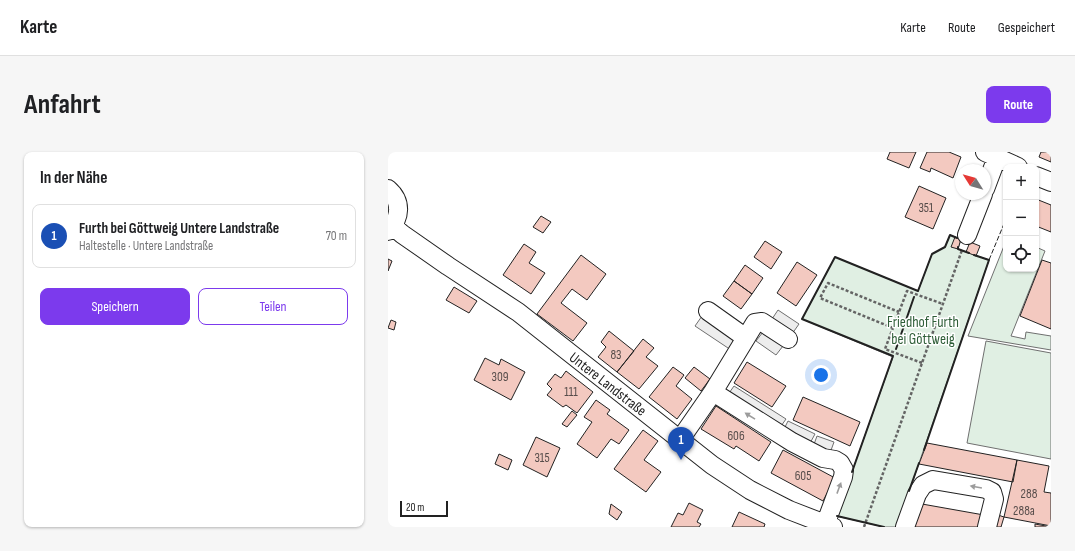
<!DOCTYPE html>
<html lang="de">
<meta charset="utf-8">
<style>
body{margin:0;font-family:"Sofia Sans Condensed",sans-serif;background:#f6f6f6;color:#202124}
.controls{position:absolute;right:12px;top:12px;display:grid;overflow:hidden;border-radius:8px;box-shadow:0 1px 3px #0004}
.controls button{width:36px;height:36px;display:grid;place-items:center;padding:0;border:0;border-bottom:1px solid #e0e0e0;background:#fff;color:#202124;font:20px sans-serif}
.compass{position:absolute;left:567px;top:12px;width:36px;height:36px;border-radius:50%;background:#fff;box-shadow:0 1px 3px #0004;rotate:307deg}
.scale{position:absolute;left:12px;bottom:10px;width:48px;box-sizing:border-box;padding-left:4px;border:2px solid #222;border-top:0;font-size:11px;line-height:14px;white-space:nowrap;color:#222;-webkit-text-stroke:3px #fff;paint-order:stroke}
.you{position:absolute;left:433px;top:223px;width:14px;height:14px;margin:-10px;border:3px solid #fff;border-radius:50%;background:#1a73e8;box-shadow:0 0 0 6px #1a73e833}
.badge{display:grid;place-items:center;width:26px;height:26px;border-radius:50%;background:#7c3aed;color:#fff;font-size:13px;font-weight:700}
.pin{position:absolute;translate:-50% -33px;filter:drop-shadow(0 1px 2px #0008)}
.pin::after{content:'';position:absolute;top:21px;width:14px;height:12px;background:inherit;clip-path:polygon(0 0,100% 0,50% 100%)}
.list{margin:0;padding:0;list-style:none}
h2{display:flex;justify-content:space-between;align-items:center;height:52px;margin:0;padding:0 16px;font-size:17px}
h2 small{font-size:13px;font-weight:400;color:#757577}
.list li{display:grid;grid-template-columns:26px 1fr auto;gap:12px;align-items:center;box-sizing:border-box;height:64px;margin:0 8px 8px;padding:0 8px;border:1px solid #e0e0e0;border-radius:8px}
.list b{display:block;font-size:15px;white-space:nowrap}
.list p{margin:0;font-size:13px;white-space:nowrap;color:#757577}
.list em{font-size:13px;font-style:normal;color:#757577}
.actions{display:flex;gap:8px;padding:12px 16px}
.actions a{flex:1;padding:9px 0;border:1px solid #7c3aed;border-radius:8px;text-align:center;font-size:14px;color:#7c3aed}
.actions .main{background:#7c3aed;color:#fff}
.icon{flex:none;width:22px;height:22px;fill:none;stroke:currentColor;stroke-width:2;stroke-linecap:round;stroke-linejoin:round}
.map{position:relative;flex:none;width:663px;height:375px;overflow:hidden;border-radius:8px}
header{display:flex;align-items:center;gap:24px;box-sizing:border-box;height:56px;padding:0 20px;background:#fff;border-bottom:1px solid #e0e0e0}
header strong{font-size:19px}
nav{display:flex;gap:22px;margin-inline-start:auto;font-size:14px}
.intro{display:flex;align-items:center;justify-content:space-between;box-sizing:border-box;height:96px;padding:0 24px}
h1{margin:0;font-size:28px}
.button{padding:10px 18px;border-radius:8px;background:#7c3aed;color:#fff;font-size:14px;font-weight:700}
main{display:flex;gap:24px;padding:0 24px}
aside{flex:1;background:#fff;border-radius:8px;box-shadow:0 1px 3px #0004}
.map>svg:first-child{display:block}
</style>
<header>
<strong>Karte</strong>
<nav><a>Karte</a><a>Route</a><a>Gespeichert</a></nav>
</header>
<div class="intro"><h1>Anfahrt</h1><a class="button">Route</a></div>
<main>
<aside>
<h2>In der Nähe<small></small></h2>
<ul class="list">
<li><span class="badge" style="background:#1a4fb4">1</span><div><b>Furth bei Göttweig Untere Landstraße</b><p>Haltestelle · Untere Landstraße</p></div><em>70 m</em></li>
</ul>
<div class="actions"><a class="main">Speichern</a><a>Teilen</a></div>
</aside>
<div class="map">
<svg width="663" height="375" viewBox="0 0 663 375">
<rect width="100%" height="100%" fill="#fff"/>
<path fill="#e0efe3" stroke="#6f6f6f" d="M 562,83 L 573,87 L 570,97 L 601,108 L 509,375 L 496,375 L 448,364 L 505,205 L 414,167 L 447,105 L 530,139 L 544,102 L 557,95 Z
M 618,89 L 618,117 L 648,117 L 648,95 L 657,99 L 623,184 L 637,187 L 638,180 L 663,184 L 663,198 L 580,184 Z
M 598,189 L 663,201 L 663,307 L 579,291 Z"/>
<path fill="#ededed" stroke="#6f6f6f" d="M 390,158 L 411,172 L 404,182 L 384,167 Z
M 314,164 L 349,187 L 343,198 L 307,174 Z
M 375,180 L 395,194 L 388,203 L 368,189 Z
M 346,234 L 398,267 L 391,277 L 339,244 Z
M 400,269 L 427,282 L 421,293 L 395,279 Z
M 429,284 L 446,290 L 442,301 L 425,295 Z"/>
<path fill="#f3c9c0" stroke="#222" d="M 502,0 L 528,0 L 521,16 L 499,7 Z
M 539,0 L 561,0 L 573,5 L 565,26 L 543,16 L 542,20 L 532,16 Z
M 653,0 L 663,0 L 663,10 L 651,5 Z
M 531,34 L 558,46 L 545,77 L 517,65 Z
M 648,47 L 663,53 L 663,80 L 648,74 Z
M 153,64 L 163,70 L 155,81 L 145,75 Z
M 567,85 L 573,87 L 570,97 L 563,95 Z
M 377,89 L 394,100 L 383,117 L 366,105 Z
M 582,90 L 592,94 L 588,104 L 578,100 Z
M 136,92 L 148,100 L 141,111 L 157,121 L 143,142 L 115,123 Z
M 193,103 L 218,122 L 199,148 L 184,137 L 173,151 L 199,171 L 185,189 L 149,162 Z
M 0,107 L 4,109 L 0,119 Z
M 654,108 L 663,111 L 663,177 L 632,164 Z
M 409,110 L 429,123 L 408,154 L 389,141 Z
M 357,113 L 375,126 L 364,142 L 346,129 Z
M 346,129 L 364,142 L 353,157 L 335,144 Z
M 66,135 L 89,149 L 81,161 L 58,148 Z
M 3,168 L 8,170 L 6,178 L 0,176 Z
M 221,179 L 246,199 L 229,220 L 210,205 L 218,195 L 213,190 Z
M 255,187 L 266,196 L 258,205 L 270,214 L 251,237 L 229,220 Z
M 97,206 L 111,213 L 113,207 L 137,220 L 123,248 L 86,228 Z
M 359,210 L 398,234 L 384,255 L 346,231 Z
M 285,215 L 296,223 L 288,234 L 304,247 L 289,267 L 261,245 Z
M 306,215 L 322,227 L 313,239 L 297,226 Z
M 178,219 L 205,240 L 189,261 L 178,253 L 175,255 L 159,243 L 164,237 L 159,232 L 167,222 L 173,226 Z
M 415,245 L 472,270 L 462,294 L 405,268 Z
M 208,248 L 222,258 L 219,262 L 241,278 L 231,292 L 223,287 L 209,306 L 189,292 L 204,270 L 196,265 Z
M 328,254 L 383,290 L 371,309 L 348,294 L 346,297 L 313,277 Z
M 184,259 L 189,263 L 179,275 L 174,272 Z
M 255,278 L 270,289 L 256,308 L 273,320 L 258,340 L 226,317 Z
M 148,285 L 172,296 L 159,325 L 135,313 Z
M 539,291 L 629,308 L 625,330 L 531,312 Z
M 395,298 L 447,326 L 435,349 L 383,321 Z
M 111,302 L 124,308 L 120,318 L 107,312 Z
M 629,308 L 661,314 L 656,340 L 663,341 L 663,374 L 616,365 Z
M 301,351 L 315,358 L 309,370 L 313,372 L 311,375 L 283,375 L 290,361 L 295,363 Z
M 223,352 L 234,360 L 229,368 L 221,362 Z
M 534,352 L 596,363 L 594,375 L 527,375 L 526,373 Z
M 351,360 L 377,372 L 376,375 L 344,375 Z
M 610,363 L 616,365 L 613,375 L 606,375 Z
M 647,372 L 663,375 L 647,375 Z"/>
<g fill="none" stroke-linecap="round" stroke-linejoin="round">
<defs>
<path id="minor" d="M 597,0 L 630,15
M 648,24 L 663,30
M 0,37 C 14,49 13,66 0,79
M 597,37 L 609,5
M 5,74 L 14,82 L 60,114 L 130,160 L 324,313 L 362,338 L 401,358 L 445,375
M 579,83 L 595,42
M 320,159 L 358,186
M 325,240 L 367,171 L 374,170 L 400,187
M 291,289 L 325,240 L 404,290 L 435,306 L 447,308 L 452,311 L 456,318 L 455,325 L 437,373
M 517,375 L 529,342 L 535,333 L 545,328 L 598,337 L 604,340 L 606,347 L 599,375"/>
</defs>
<use href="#minor" stroke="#222" stroke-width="20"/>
<path stroke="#646464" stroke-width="2.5" stroke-dasharray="3 2" stroke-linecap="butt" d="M 505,176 L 432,146 L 440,131 L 511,160
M 534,211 L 497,197 L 519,139 L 555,152
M 476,375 L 574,98"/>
<use href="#minor" stroke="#fff" stroke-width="18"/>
<path stroke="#222" stroke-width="1" stroke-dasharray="5 2" stroke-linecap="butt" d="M 601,108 L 618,67"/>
<path stroke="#222" stroke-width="2" d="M 570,95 L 570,97 L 581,101
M 508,197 L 526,145
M 536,298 L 601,108 L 586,103
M 464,320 L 505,204 L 414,167 L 447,105 L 530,139 L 544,102 L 557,95 L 562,83 L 569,86
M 521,339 L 531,311
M 449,364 L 496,375"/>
</g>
<defs><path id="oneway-solid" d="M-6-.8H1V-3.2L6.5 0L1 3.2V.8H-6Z"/></defs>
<g fill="#9c9c9c">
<use href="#oneway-solid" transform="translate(362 264) rotate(-148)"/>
<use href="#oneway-solid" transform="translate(588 335) rotate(-170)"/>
<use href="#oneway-solid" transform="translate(451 336) rotate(-70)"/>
</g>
<g text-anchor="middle" stroke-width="3" stroke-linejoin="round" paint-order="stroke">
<g font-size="13" fill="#564c4a">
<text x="538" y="60">351</text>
<text x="228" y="207">83</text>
<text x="112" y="229">309</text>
<text x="183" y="244">111</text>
<text x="348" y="288">606</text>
<text x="154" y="310">315</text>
<text x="415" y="328">605</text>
<text x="641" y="346">288</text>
<text x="636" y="363">288a</text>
</g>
<g font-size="15" fill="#2f5e38" stroke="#fff">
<text x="535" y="175">Friedhof Furth<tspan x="535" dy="17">bei Göttweig</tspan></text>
</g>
<g font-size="15" fill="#222" stroke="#fff">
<text transform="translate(220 232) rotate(38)" y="5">Untere Landstraße</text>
</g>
</g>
</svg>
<div class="controls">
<button>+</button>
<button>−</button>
<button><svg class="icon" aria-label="locate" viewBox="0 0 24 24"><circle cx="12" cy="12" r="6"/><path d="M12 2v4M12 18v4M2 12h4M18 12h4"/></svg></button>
</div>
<svg class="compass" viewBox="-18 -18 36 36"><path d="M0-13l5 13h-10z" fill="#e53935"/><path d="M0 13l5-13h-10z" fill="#757577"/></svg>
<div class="scale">20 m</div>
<div class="you"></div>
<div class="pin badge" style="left:293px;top:308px;background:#1a4fb4">1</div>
</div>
</main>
